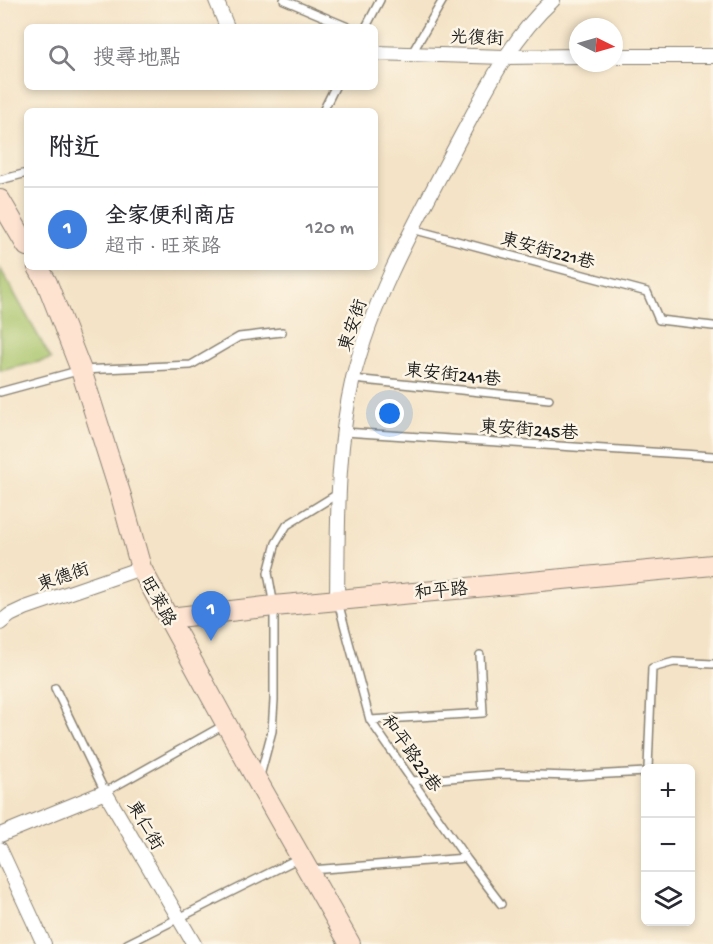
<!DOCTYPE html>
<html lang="zh-TW">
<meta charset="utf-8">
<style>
body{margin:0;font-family:"Gochi Hand","LXGW WenKai TC",sans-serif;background:#f2f2f3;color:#2b2b33}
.controls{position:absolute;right:18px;bottom:18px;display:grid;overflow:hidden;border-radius:9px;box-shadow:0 3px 9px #0003}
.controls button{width:54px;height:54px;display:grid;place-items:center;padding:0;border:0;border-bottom:2px solid #e1e1e2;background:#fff;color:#2b2b33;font:30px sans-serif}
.compass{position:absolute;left:569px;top:18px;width:54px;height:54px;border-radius:50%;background:#fff;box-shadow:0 3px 9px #0003;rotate:95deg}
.you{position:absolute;left:390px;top:414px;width:21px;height:21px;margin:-15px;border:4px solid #fff;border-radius:50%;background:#1a73e8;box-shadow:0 0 0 9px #1a73e833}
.badge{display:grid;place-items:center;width:39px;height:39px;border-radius:50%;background:#2563eb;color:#fff;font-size:20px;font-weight:700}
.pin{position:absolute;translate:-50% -50px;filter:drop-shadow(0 2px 3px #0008)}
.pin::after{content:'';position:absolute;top:32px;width:21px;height:18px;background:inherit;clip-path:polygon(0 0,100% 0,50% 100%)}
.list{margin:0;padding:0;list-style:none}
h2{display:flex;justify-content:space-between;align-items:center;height:78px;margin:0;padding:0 24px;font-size:26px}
h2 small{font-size:20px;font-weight:400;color:#7c7c81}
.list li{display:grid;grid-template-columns:39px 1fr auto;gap:18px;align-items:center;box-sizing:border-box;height:84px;padding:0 24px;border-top:2px solid #e1e1e2}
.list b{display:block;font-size:22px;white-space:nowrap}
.list p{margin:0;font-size:20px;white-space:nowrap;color:#7c7c81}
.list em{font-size:20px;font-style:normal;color:#7c7c81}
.icon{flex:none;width:33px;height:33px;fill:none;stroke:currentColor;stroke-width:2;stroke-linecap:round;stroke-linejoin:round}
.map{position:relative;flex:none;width:713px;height:944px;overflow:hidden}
.search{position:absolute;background:#fff;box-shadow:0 3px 9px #0003;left:24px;top:24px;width:354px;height:66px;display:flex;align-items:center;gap:15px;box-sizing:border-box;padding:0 21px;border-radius:9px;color:#7c7c81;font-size:22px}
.panel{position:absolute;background:#fff;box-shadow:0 3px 9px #0003;left:24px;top:108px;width:354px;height:162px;border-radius:9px}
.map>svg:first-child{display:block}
</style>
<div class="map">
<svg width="713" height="944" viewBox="0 0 713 944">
<rect width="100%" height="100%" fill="#fcf5e5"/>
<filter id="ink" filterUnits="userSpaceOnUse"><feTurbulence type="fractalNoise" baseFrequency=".0167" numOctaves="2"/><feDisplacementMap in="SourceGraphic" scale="12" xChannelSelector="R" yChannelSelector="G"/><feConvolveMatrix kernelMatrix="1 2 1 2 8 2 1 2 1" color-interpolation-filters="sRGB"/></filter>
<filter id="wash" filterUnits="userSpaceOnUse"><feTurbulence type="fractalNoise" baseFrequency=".008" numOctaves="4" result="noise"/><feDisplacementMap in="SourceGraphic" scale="24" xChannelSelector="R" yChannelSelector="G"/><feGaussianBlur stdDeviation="1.35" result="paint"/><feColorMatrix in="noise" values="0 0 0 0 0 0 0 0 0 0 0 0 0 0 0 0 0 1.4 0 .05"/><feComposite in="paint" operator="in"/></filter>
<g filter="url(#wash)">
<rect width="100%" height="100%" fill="#f4e3c6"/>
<path fill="#a9c56c" stroke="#627044" stroke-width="1.5" d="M 0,268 L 51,359 L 0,371 Z"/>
</g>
<g filter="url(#ink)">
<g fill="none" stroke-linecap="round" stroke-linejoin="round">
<defs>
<path id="lane" d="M 284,0 L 348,27
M 366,27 L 380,0
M 412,53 L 443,0
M 323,111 L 335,87
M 0,180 L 27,173
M 412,229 L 647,292 L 659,320 L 713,326
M 353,379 L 549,399
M 0,392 L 81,370 L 191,365 L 239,337 L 282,332
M 344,432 L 713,456
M 338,602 L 370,720 L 466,858 L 501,904
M 55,688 L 105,792 L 224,725
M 370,720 L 483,713 L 480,655
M 648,768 L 652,668 L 674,662 L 713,664
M 260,776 L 272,731 L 274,700 L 274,606 L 268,573 L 276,543 L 287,525 L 339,493
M 412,781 L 500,774 L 572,776 L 646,772
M 311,870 L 466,858
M 127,944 L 299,858"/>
<path id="street" d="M 216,0 L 227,27
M 375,53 L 505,57 L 578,56
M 614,56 L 713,56
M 337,600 C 338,526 336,450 353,378 C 374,294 418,218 458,142 C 485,92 510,39 553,0
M 0,623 L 10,615 L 25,608 L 141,568
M 0,835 L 105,792 L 194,944
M 0,849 L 44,944"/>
<path id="secondary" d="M 0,200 L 27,246
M 38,267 L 47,283 L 81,370 L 121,496 L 141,568 L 258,782 L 350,944
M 169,618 L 274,606 L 713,565"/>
</defs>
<use href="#lane" stroke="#888071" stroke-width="10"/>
<use href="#street" stroke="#888071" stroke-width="16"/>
<use href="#secondary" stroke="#888071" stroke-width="22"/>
<use href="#lane" stroke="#fff" stroke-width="7"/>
<use href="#street" stroke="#fff" stroke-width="14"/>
<use href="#secondary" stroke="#fee3d1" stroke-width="20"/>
</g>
</g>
<g text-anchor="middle" stroke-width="5" stroke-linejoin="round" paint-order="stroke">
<g font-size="18" fill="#1c1c1c" stroke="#fcf5e5">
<text transform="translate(477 37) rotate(2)" y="6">光復街</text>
<text transform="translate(548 250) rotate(15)" y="6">東安街221巷</text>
<text transform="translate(352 325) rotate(-71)" y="6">東安街</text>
<text transform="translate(453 374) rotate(6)" y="6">東安街241巷</text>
<text transform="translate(529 429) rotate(4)" y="6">東安街245巷</text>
<text transform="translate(63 576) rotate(-19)" y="6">東德街</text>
<text transform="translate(441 590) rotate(-5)" y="6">和平路</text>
<text transform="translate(159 601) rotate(61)" y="6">旺萊路</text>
<text transform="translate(412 753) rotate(55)" y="6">和平路22巷</text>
<text transform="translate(146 825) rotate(60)" y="6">東仁街</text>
</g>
</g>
</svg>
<div class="controls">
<button>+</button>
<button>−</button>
<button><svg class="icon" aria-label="layers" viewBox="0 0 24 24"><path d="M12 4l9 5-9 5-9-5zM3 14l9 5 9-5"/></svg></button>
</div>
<svg class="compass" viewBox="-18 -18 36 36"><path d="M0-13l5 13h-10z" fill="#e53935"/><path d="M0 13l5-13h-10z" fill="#7c7c81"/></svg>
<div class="you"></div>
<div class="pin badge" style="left:211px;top:641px;background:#3f7fe0">1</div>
<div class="search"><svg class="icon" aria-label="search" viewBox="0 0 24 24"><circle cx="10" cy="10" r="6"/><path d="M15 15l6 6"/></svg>搜尋地點</div>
<section class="panel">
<h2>附近<small></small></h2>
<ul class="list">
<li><span class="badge" style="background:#3f7fe0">1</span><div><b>全家便利商店</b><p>超市 · 旺萊路</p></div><em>120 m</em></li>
</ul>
</section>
</div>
